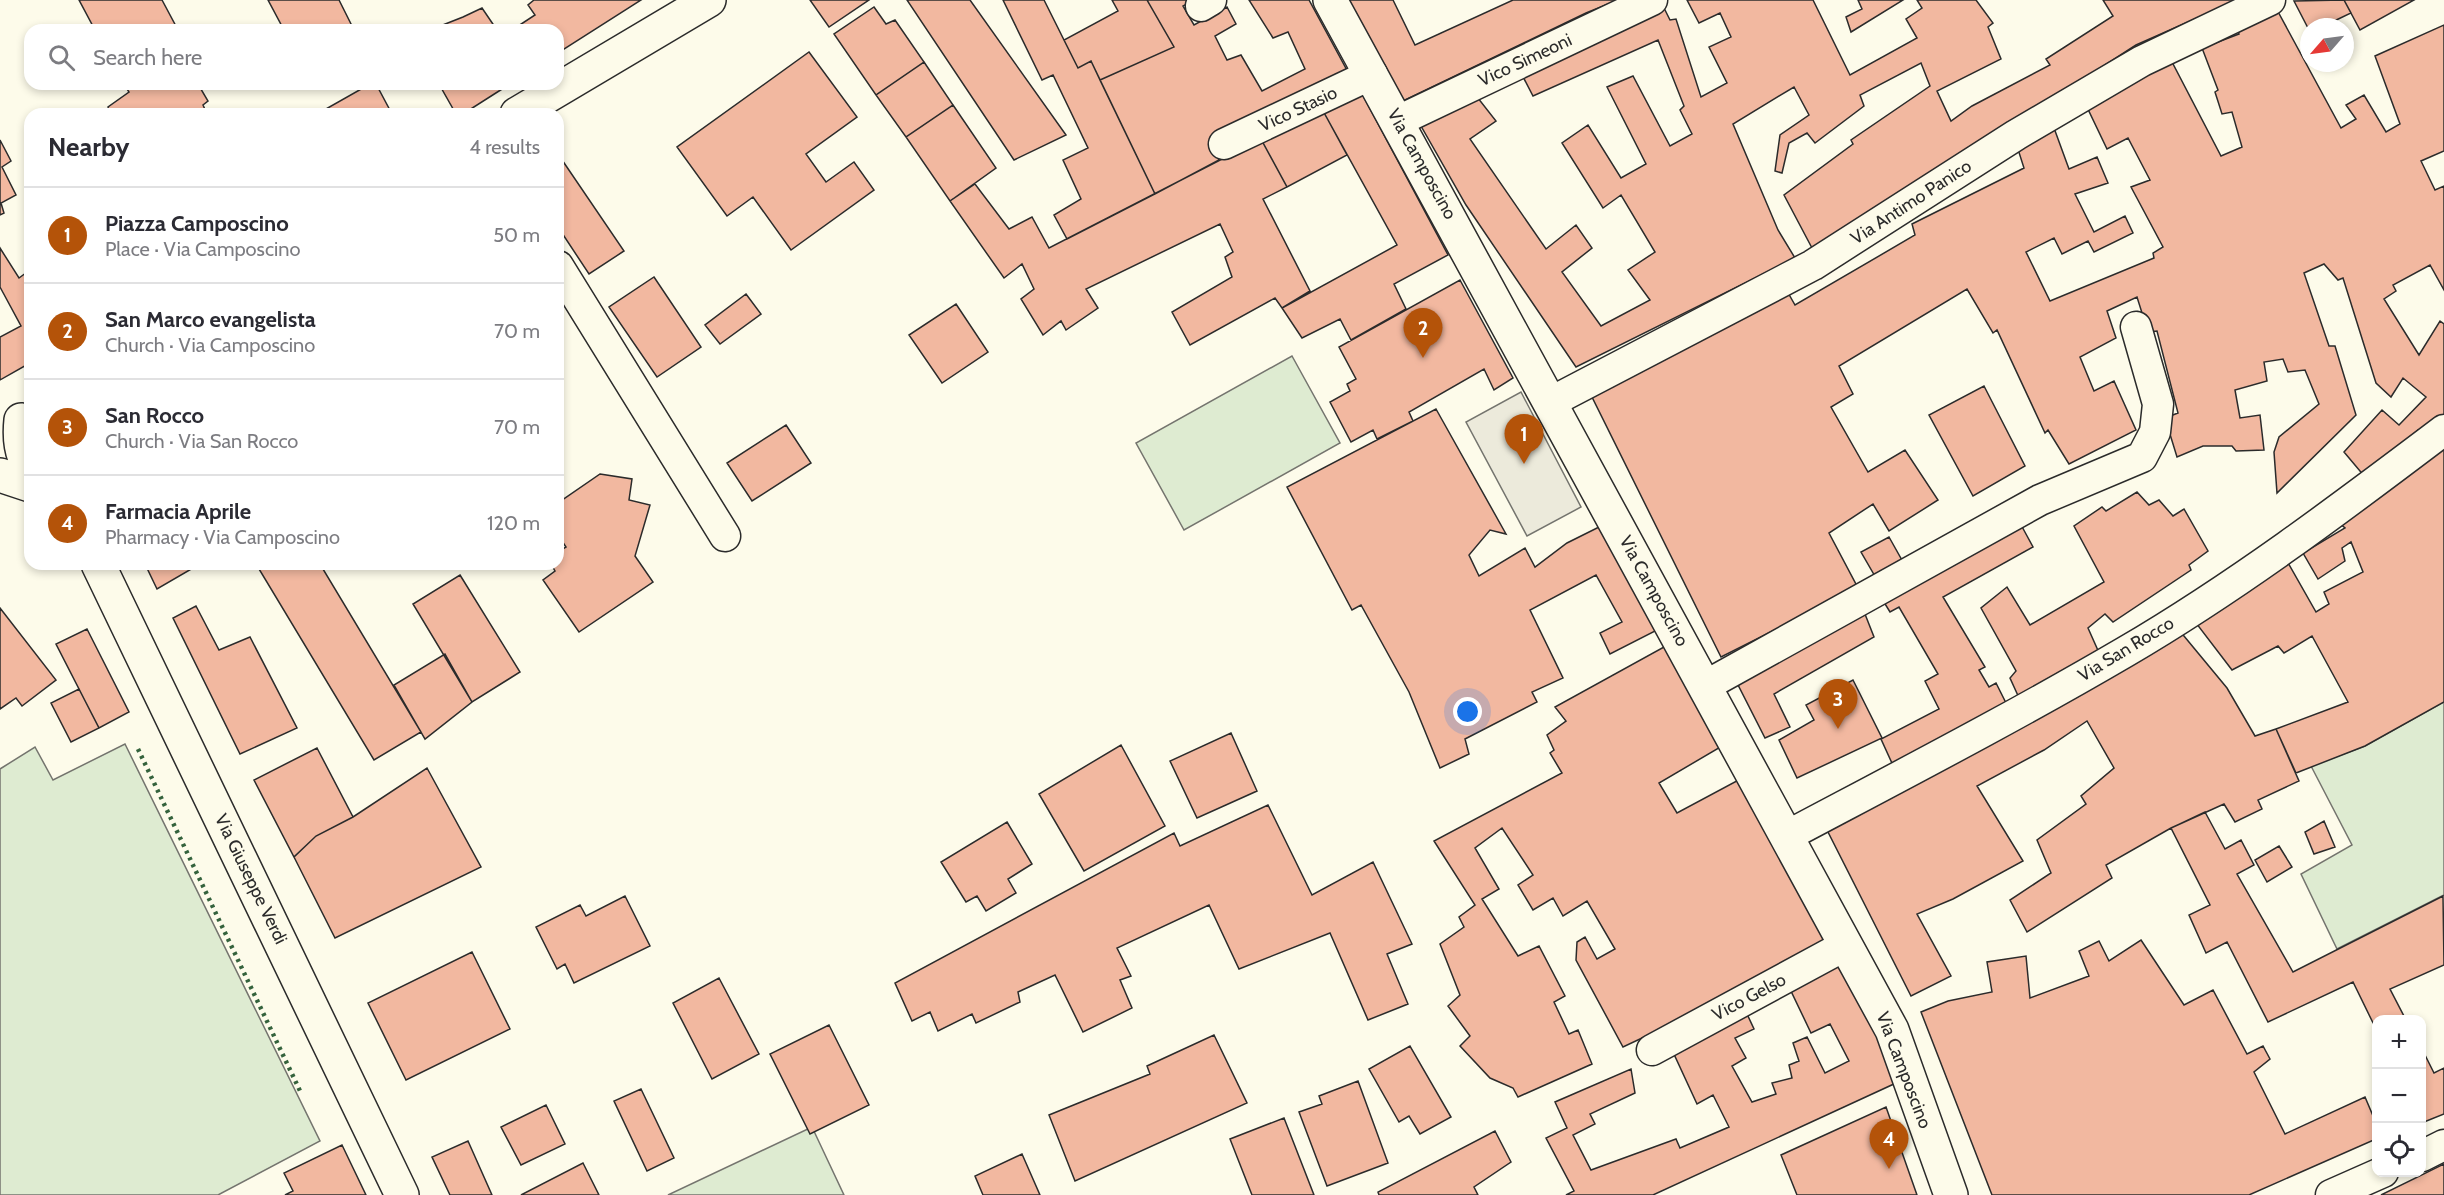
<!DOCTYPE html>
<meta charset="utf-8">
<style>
body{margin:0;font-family:Cabin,sans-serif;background:#f2f2f3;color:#2b2b33}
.controls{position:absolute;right:18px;bottom:18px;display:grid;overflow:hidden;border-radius:12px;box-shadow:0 3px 9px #0003}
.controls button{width:54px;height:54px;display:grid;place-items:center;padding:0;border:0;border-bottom:2px solid #e1e1e2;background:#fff;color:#2b2b33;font:30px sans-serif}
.compass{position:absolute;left:2300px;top:18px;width:54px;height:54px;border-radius:50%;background:#fff;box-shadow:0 3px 9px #0003;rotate:242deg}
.you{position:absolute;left:1468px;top:712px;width:21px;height:21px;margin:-15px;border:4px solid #fff;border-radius:50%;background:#1a73e8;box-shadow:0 0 0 9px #1a73e833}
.badge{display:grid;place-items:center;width:39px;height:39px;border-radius:50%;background:#b45309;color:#fff;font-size:20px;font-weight:700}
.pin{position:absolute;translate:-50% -50px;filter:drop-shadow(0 2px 3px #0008)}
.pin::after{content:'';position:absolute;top:32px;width:21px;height:18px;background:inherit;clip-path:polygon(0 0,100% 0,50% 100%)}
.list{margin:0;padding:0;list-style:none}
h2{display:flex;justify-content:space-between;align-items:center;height:78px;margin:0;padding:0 24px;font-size:26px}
h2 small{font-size:20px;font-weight:400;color:#7c7c81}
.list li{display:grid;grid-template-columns:39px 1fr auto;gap:18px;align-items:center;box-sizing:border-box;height:96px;padding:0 24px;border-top:2px solid #e1e1e2}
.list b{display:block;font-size:22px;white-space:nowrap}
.list p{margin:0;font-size:20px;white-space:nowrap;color:#7c7c81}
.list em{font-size:20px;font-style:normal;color:#7c7c81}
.icon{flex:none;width:33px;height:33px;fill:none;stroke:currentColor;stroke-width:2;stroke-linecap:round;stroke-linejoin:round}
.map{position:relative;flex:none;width:2444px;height:1195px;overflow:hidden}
.search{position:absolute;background:#fff;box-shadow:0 3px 9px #0003;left:24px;top:24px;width:540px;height:66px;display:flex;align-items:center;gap:15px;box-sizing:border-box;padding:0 21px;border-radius:18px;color:#7c7c81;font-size:22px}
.panel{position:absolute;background:#fff;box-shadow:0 3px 9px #0003;left:24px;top:108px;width:540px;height:462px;border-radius:18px}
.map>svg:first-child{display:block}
</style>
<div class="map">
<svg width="2444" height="1195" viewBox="0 0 2444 1195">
<rect width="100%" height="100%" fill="#fdfbea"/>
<path fill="#deebd1" stroke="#74746e" stroke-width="1.5" d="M 1292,356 L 1340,443 L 1184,530 L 1136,443 Z
M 2444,702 L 2444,895 L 2337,949 L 2301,874 L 2352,845 L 2311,766 L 2365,746 Z
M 125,744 L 320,1141 L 218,1195 L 0,1195 L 0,769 L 35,747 L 53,780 Z
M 812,1127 L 844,1195 L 668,1195 Z"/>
<path fill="#eceadb" stroke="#74746e" stroke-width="1.5" d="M 1521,392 L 1581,507 L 1527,536 L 1466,422 Z"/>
<path fill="#f2b8a0" stroke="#2b2b2b" stroke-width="1.5" d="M 79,0 L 162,0 L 178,30 L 95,30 Z
M 268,0 L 339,0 L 354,30 L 284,30 Z
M 534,0 L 641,0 L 558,53 L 558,30 L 512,30 L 535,15 L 528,5 Z
M 810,0 L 869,0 L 829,27 Z
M 907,0 L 970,0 L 1066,135 L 1014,160 Z
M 1003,0 L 1044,0 L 1078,68 L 1091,61 L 1155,194 L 1067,239 L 1054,215 L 1081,199 L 1063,160 L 1088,148 L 1053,75 L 1042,80 Z
M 1112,0 L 1147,0 L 1174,47 L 1100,80 L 1091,61 L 1078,68 L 1064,40 L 1118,11 Z
M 1147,0 L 1194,0 L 1183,6 L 1194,25 L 1227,7 L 1236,24 L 1215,36 L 1227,60 L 1241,55 L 1262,91 L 1305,69 L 1288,32 L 1273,38 L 1249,0 L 1309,0 L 1349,74 L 1210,143 L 1219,160 L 1155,194 L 1100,80 L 1174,47 Z
M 1348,0 L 1393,0 L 1415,45 L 1513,0 L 1618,0 L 1586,13 L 1403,101 Z
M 1687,0 L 1813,0 L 1850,75 L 1917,38 L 1906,19 L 1922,8 L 1917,0 L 1976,0 L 1993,23 L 1988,27 L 2001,59 L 1937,91 L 1951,121 L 1972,106 L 2050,65 L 2046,59 L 2113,16 L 2103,0 L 2238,0 L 2136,45 L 2029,114 L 1812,248 L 1784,195 L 1853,144 L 1851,140 L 1930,86 L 1921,63 L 1860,95 L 1864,106 L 1815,143 L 1807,133 L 1789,143 L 1782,173 L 1775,171 L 1780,135 L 1809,115 L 1794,87 L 1733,124 L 1778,230 L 1795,258 L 1576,367 L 1466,205 L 1421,126 L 1474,93 L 1496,121 L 1470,139 L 1546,249 L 1576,225 L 1592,248 L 1562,272 L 1601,326 L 1650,300 L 1628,270 L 1655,252 L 1621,195 L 1603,208 L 1562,143 L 1588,125 L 1621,178 L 1646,164 L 1607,87 L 1633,76 L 1670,146 L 1692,134 L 1680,110 L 1684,106 L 1658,40 L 1533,96 L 1519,69 L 1661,2 L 1670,20 L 1676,19 L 1701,97 L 1727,83 L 1709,47 L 1731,37 L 1720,13 L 1699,23 Z
M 1858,0 L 1903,0 L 1851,32 L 1846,17 L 1862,9 Z
M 2344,0 L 2351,13 L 2328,24 L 2329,27 L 2309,27 L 2309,30 L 2294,1 Z
M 2344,0 L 2414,0 L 2360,30 Z
M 874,7 L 886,24 L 895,20 L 924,62 L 876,95 L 834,34 Z
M 482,8 L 497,30 L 430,30 L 463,17 Z
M 2276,8 L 2341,128 L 2356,119 L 2346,105 L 2364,95 L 2386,132 L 2400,124 L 2375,56 L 2444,25 L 2444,151 L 2421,161 L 2435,190 L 2444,186 L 2444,290 L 2430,265 L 2393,285 L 2396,291 L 2384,299 L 2419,355 L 2440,321 L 2444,324 L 2444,417 L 2423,435 L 2418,430 L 2365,477 L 2344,452 L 2382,410 L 2399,425 L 2426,397 L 2403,378 L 2391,397 L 2376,383 L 2343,278 L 2338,280 L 2324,264 L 2304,273 L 2329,346 L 2335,346 L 2356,415 L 2277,493 L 2274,452 L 2279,437 L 2319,404 L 2305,370 L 2288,372 L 2283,359 L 2264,362 L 2267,381 L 2235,390 L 2240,418 L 2260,415 L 2264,450 L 2236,451 L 2232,446 L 2203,446 L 2177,457 L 2165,418 L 2178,413 L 2157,331 L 2148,332 L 2137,297 L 2107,311 L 2116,338 L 2080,357 L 2094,391 L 2114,381 L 2136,430 L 2069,464 L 2048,430 L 2045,433 L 1997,330 L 1993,333 L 1967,289 L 1839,366 L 1853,394 L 1831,407 L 1868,472 L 1905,450 L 1938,500 L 1889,531 L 1873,504 L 1829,533 L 1858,588 L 1721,657 L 1591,395 L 1787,291 L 1795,305 L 1915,235 L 1912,224 L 2024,168 L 2016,143 L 2054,128 L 2069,169 L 2097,157 L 2108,183 L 2075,194 L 2094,232 L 2125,216 L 2133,233 L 2094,252 L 2088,241 L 2062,254 L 2054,238 L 2026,252 L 2050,301 L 2154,258 L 2153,253 L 2163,247 L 2131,187 L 2150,180 L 2128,138 L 2107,149 L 2086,105 L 2172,62 L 2221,156 L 2242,147 L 2232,112 L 2222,114 L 2215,92 L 2218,90 L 2202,48 L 2239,34 L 2237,28 Z
M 809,52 L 857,117 L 806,154 L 826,182 L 854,162 L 874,190 L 791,250 L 753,197 L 727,216 L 677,147 Z
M 924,62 L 953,105 L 906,137 L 876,95 Z
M 124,84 L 198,84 L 208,101 L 203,105 L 207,114 L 111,114 L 108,107 L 129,92 Z
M 370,84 L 376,84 L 392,114 L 317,114 Z
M 439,84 L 510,84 L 463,114 L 456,114 Z
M 1360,90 L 1448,255 L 1394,284 L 1406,309 L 1351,340 L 1340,319 L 1302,338 L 1282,308 L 1397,245 L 1322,109 Z
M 953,105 L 996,168 L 950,201 L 906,137 Z
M 1322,109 L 1347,155 L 1287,187 L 1261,139 Z
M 1261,139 L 1287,187 L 1263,199 L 1310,291 L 1282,308 L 1275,298 L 1190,345 L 1172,312 L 1232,277 L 1225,257 L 1233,252 L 1220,224 L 1086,289 L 1098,308 L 1066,330 L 1061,321 L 1043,335 L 1021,299 L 1034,289 L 1022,264 L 1004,278 L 950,201 L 975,184 L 1009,229 L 1032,217 L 1049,248 Z
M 0,140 L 11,161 L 2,167 L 16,195 L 1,203 L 4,213 L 0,215 Z
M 558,154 L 624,251 L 589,274 L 558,227 Z
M 0,248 L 19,278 L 30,270 L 30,363 L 0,380 L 0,337 L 21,326 L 0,287 Z
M 654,277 L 701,347 L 657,377 L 609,307 Z
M 1460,280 L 1513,378 L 1494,390 L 1484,369 L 1409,412 L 1413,421 L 1377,439 L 1373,430 L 1351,442 L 1330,402 L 1350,391 L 1347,384 L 1356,379 L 1339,347 Z
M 746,294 L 761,314 L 720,344 L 705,325 Z
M 956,304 L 988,352 L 942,383 L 909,335 Z
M 1984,386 L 2025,466 L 1973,496 L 1929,415 Z
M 1436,409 L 1506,534 L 1490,530 L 1469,555 L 1479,576 L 1525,548 L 1535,567 L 1567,543 L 1609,522 L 1663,627 L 1610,654 L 1600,633 L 1622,622 L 1596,575 L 1530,610 L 1563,678 L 1532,692 L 1537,702 L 1465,739 L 1469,754 L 1440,768 L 1409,692 L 1361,605 L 1352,610 L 1287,487 Z
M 786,425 L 811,463 L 752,501 L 727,463 Z
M 2444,443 L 2444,702 L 2365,746 L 2296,773 L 2276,729 L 2348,702 L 2312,636 L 2284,653 L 2278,646 L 2232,670 L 2196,623 L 2283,554 L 2316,612 L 2329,604 L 2324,592 L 2363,572 L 2351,542 L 2342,548 L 2345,561 L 2318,579 L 2303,553 L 2345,528 L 2338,522 Z
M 600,474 L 632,479 L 629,500 L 650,505 L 635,556 L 653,582 L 579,632 L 543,580 L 555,571 L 551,564 L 558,564 L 558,552 L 566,547 L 558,535 L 558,503 Z
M 2137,492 L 2149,505 L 2159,500 L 2173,516 L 2184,509 L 2208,551 L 2189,565 L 2191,570 L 2113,622 L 2105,614 L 2088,628 L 2100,655 L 2020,700 L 2010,678 L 2016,671 L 1981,608 L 2007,587 L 2030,625 L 2104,582 L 2074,526 L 2102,507 L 2106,511 Z
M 2020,523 L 2033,547 L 1943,597 L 1985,667 L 1979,670 L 1989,687 L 1996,683 L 2009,709 L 1896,772 L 1881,739 L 1939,709 L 1925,681 L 1938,674 L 1899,607 L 1890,612 L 1882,599 Z
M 1889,537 L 1903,562 L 1876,578 L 1861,552 Z
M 145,564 L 200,564 L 157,589 Z
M 256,564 L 320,564 L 421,732 L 374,760 Z
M 460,575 L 520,672 L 472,702 L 413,604 Z
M 196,606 L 219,650 L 250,637 L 297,728 L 240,754 L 173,618 Z
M 0,608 L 56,680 L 22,706 L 16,698 L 0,709 Z
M 1863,609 L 1874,637 L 1774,694 L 1790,727 L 1765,738 L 1733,675 Z
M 87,629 L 129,712 L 99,728 L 56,644 Z
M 2179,630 L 2227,688 L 2255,736 L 2276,729 L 2299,781 L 2258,800 L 2262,809 L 2235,822 L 2224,804 L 2171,828 L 2106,865 L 2112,878 L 2027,932 L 2010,900 L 2051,873 L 2037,840 L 2086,804 L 2081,796 L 2114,768 L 2087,721 L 2044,750 L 1977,786 L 2023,861 L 1953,899 L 1917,914 L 1951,976 L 1911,996 L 1827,830 Z
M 1673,642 L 1729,742 L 1659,783 L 1677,813 L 1746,776 L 1837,936 L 1710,1006 L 1623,1047 L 1576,960 L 1577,942 L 1585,937 L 1597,959 L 1615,949 L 1587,901 L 1563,916 L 1553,898 L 1533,910 L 1518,885 L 1533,875 L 1502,828 L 1475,848 L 1499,889 L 1482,899 L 1518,956 L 1539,946 L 1565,996 L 1554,1002 L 1569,1034 L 1578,1030 L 1592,1064 L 1518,1097 L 1513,1088 L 1490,1078 L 1460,1046 L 1470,1036 L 1448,1006 L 1460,995 L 1440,944 L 1464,927 L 1459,917 L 1475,905 L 1434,841 L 1562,773 L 1550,753 L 1554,750 L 1547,735 L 1566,721 L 1555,707 Z
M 445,654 L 472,702 L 425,739 L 394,685 Z
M 1853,680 L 1882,738 L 1797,778 L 1779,740 L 1814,720 L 1806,705 Z
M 79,689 L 99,728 L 71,742 L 51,703 Z
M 1231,733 L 1257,791 L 1197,818 L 1170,761 Z
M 1121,745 L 1165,826 L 1084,871 L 1039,794 Z
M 317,748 L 353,817 L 316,836 L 294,857 L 254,780 Z
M 427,768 L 481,867 L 335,938 L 294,857 L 316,836 L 353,817 Z
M 1268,805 L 1312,895 L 1373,862 L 1412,944 L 1387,954 L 1408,1004 L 1368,1020 L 1330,933 L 1239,969 L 1209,905 L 1117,948 L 1131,976 L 1120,980 L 1132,1008 L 1083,1032 L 1055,975 L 1018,992 L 1020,1002 L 976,1023 L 972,1014 L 938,1031 L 930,1012 L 912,1021 L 895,983 L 1174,833 L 1180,846 Z
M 2205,812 L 2225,849 L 2241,840 L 2254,865 L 2237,874 L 2293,972 L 2443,896 L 2444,965 L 2390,989 L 2406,1020 L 2376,1020 L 2376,1029 L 2353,982 L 2268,1022 L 2227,942 L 2206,953 L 2189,915 L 2210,905 L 2171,828 Z
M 2324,821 L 2335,847 L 2314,854 L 2305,832 Z
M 1007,822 L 1032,864 L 1008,879 L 1016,893 L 986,911 L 977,896 L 966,902 L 941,862 Z
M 2279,846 L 2292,867 L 2267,882 L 2255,860 Z
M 625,896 L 650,946 L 574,983 L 565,964 L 557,969 L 536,927 L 580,905 L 586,916 Z
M 2141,940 L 2184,1005 L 2213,990 L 2247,1054 L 2263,1046 L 2270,1059 L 2254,1072 L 2285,1134 L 2365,1097 L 2376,1123 L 2376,1139 L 2249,1195 L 1992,1195 L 1921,1012 L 1948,1001 L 1992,992 L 1987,962 L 2026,956 L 2030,998 L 2089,976 L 2079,951 L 2099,941 L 2109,961 Z
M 472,952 L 510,1029 L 406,1080 L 368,1003 Z
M 1847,959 L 1896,1083 L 1653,1195 L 1566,1195 L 1574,1191 L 1546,1138 L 1567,1128 L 1555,1102 L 1631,1069 L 1635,1093 L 1590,1114 L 1595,1124 L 1573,1135 L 1591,1170 L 1676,1139 L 1680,1148 L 1729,1127 L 1713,1095 L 1697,1104 L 1673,1052 L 1747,1014 L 1754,1029 L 1735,1038 L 1746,1058 L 1732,1066 L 1752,1102 L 1776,1094 L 1772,1083 L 1792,1078 L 1789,1065 L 1799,1061 L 1793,1043 L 1807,1037 L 1825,1073 L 1849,1061 L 1830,1024 L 1811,1033 L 1790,989 Z
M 719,978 L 759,1054 L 712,1079 L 673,1003 Z
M 829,1025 L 869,1105 L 810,1134 L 770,1054 Z
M 1214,1035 L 1247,1103 L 1075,1181 L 1049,1115 L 1150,1074 L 1147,1066 Z
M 1410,1046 L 1451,1117 L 1420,1134 L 1409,1116 L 1399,1122 L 1369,1069 Z
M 2422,1049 L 2434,1073 L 2444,1068 L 2444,1114 L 2424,1122 L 2422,1118 Z
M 1358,1081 L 1388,1163 L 1327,1186 L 1299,1112 L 1322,1104 L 1319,1096 Z
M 641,1089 L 674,1158 L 647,1171 L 614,1101 Z
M 546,1105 L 565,1144 L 521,1165 L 501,1127 Z
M 1886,1107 L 1917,1195 L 1797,1195 L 1781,1155 Z
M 1284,1118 L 1314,1195 L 1252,1195 L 1230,1139 Z
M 1495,1131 L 1511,1162 L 1474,1187 L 1478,1195 L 1379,1195 L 1378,1192 Z
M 468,1141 L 492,1195 L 450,1195 L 432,1157 Z
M 342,1145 L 366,1195 L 285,1195 L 293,1191 L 284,1173 Z
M 1022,1154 L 1040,1195 L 983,1195 L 975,1176 Z
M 583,1163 L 599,1195 L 521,1195 Z
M 2444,1164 L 2444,1195 L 2381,1195 Z"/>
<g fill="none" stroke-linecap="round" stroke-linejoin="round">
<defs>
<path id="minor" d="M 1201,6 L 1211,0
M 1398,121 L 1652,0
M 1224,144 L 1372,74
M 558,266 L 725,536
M 1551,402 L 1813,265 L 2016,135 L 2142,61 L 2270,0
M 1705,686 L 2040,500 L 2142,457 L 2155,432 L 2158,404 L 2136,327
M 1787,836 C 1900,776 2014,717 2125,652 C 2236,587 2341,508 2444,430
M 1652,1050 L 1846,945
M 2422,1156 L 2444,1145
M 2331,1195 L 2383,1172"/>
<path id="tertiary" d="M 1330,0 L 1892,1030 L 1951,1195
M 517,114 L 709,0
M 21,420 C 19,439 21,453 30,470
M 0,475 L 30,485
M 98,564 L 402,1195"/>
</defs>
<use href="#minor" stroke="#2b2b2b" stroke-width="33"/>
<use href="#tertiary" stroke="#2b2b2b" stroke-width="36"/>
<use href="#minor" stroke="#fdfbea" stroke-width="30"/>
<use href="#tertiary" stroke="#fdfbea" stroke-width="33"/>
<path stroke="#34623c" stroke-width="4.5" stroke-dasharray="3 4.5" stroke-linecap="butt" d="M 138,749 L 301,1093"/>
</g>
<g text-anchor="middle" stroke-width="4.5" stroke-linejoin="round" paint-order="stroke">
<g font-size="18" fill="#2b2b2b" stroke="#fdfbea">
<text transform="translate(1525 60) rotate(-25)" y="6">Vico Simeoni</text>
<text transform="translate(1298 109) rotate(-25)" y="6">Vico Stasio</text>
<text transform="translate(1422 164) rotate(61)" y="6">Via Camposcino</text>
<text transform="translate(1911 202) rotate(-33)" y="6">Via Antimo Panico</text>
<text transform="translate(1654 591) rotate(61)" y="6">Via Camposcino</text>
<text transform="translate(2126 649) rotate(-31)" y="6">Via San Rocco</text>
<text transform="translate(251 879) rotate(64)" y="6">Via Giuseppe Verdi</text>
<text transform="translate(1749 997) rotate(-28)" y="6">Vico Gelso</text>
<text transform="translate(1904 1070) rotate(69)" y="6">Via Camposcino</text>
</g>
</g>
</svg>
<div class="controls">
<button>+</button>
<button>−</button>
<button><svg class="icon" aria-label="locate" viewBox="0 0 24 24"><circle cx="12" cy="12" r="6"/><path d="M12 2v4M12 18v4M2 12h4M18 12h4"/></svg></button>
</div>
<svg class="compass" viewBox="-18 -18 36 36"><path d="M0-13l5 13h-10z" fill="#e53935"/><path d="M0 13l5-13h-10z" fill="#7c7c81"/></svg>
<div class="you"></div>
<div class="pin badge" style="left:1524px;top:464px">1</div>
<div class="pin badge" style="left:1423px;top:358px">2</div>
<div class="pin badge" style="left:1838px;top:729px">3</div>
<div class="pin badge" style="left:1889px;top:1169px">4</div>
<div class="search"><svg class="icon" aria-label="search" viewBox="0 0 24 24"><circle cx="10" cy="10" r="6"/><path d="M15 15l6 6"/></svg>Search here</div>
<section class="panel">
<h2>Nearby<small>4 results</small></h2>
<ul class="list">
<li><span class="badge">1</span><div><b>Piazza Camposcino</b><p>Place · Via Camposcino</p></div><em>50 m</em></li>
<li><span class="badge">2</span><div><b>San Marco evangelista</b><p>Church · Via Camposcino</p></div><em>70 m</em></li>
<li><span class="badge">3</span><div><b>San Rocco</b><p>Church · Via San Rocco</p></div><em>70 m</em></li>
<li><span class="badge">4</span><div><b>Farmacia Aprile</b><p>Pharmacy · Via Camposcino</p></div><em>120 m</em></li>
</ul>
</section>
</div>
